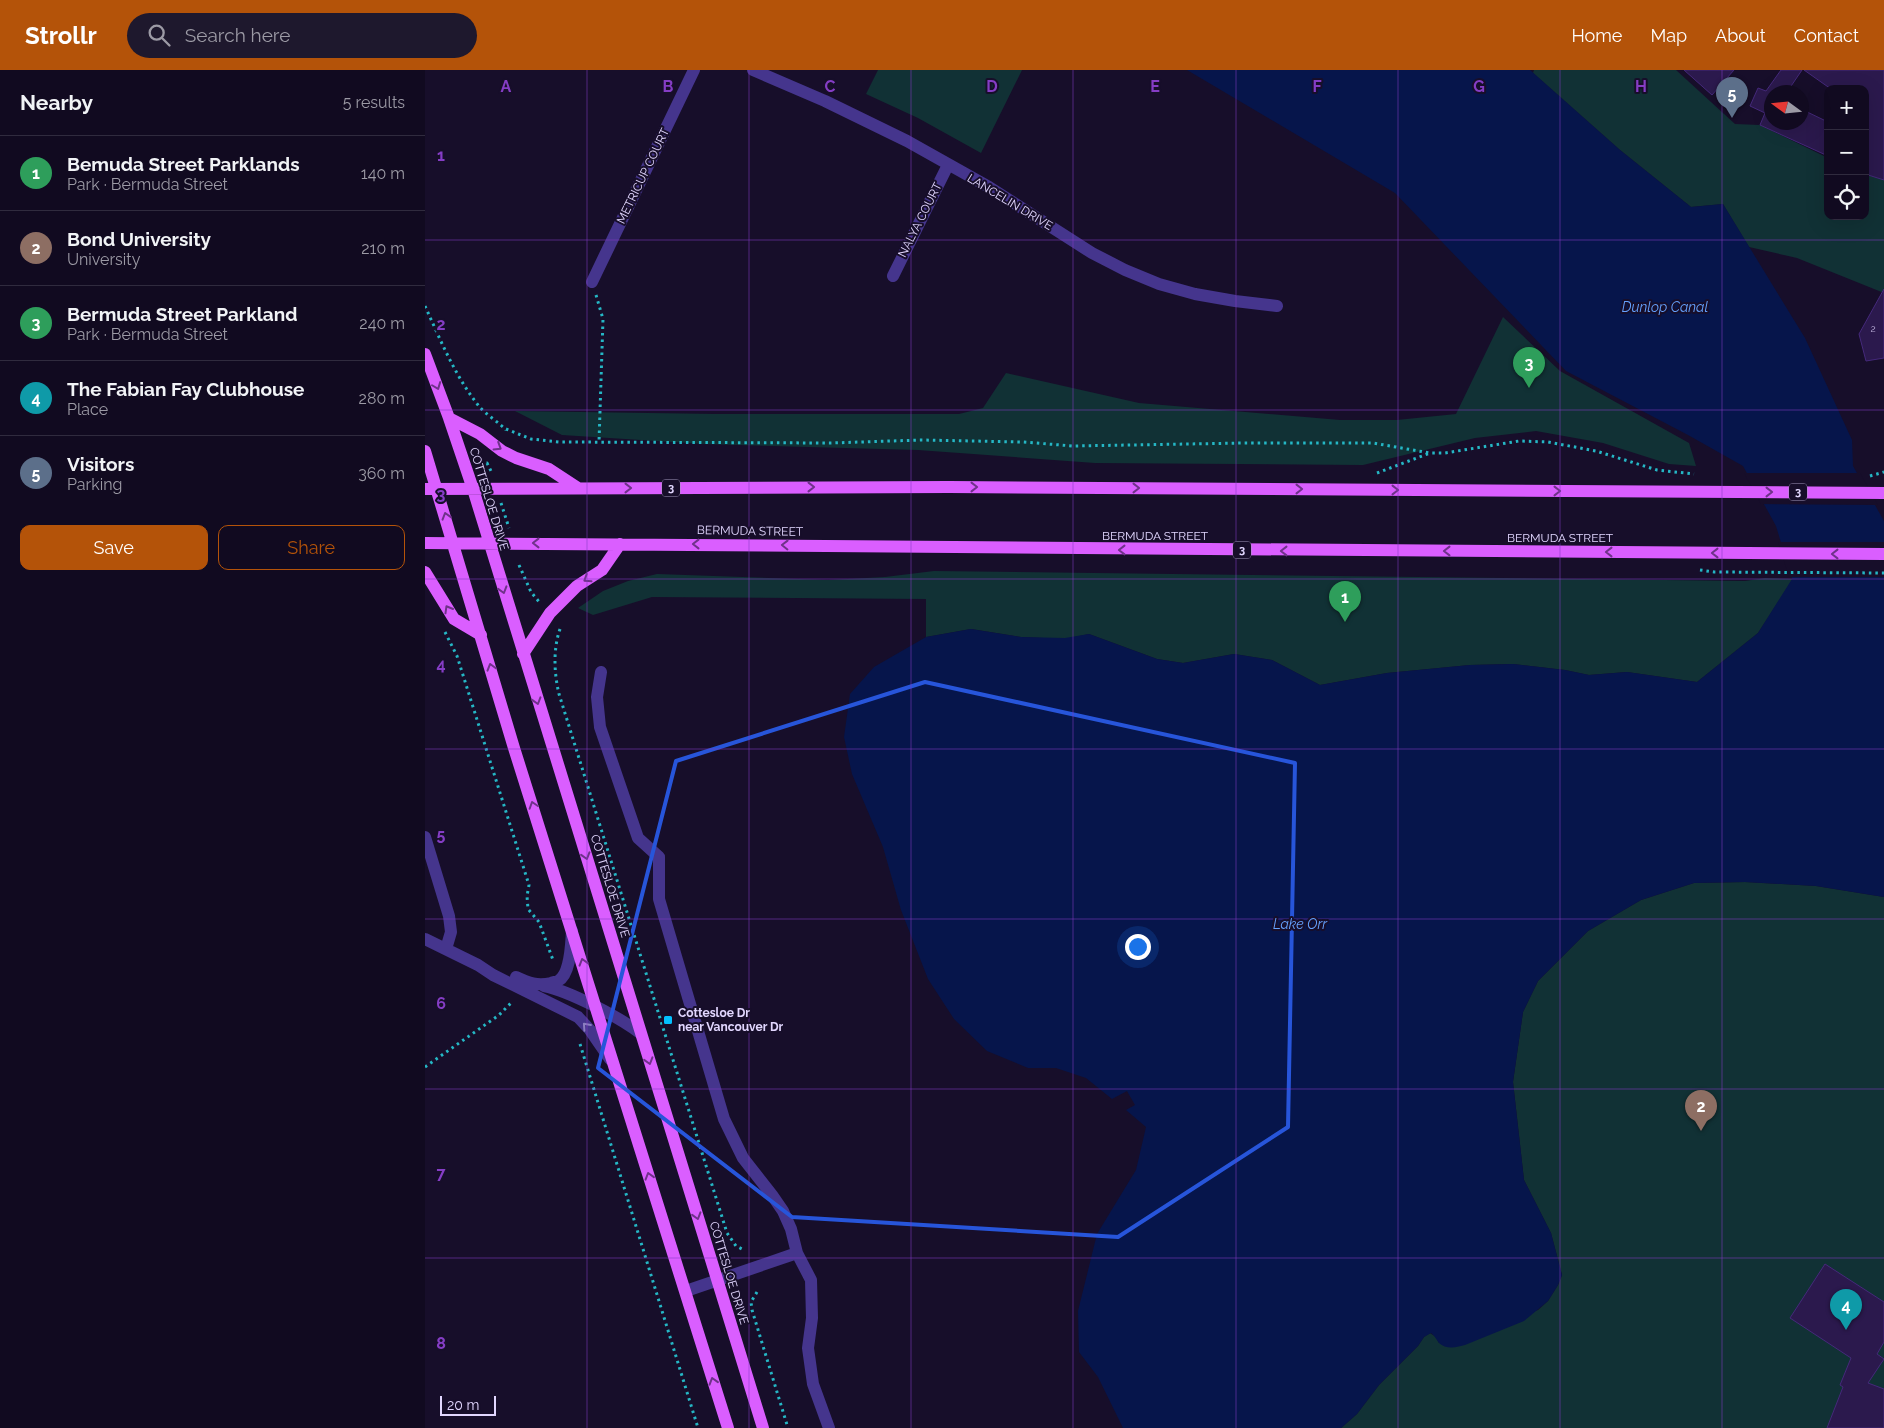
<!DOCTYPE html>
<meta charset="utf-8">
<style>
body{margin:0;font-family:Raleway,sans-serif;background:#1e182d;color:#f1f3f6}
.controls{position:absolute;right:15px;top:15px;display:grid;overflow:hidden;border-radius:10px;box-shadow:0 5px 20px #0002}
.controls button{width:45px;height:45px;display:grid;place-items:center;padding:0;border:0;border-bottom:1px solid #302b3e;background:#110a20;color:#f1f3f6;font:25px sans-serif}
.compass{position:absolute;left:1339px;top:15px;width:45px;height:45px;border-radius:50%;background:#110a20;box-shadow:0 5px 20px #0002;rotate:285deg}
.scale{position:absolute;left:15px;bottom:12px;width:56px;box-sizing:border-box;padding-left:5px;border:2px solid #e2d7ff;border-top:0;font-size:14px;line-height:18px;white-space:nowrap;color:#e2d7ff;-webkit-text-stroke:4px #170e2a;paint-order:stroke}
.you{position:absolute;left:712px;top:876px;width:18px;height:18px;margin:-12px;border:4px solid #fff;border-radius:50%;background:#1a73e8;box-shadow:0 0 0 8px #1a73e833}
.badge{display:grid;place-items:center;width:32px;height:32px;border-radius:50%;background:#b45309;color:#fff;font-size:16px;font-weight:700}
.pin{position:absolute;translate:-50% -41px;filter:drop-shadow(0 1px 2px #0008)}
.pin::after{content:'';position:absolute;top:26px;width:18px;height:15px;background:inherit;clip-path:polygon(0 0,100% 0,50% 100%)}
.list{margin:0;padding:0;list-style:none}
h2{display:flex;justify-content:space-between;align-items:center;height:65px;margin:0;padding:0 20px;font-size:21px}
h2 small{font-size:16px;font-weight:400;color:#9c9aa5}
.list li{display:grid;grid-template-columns:32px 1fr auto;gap:15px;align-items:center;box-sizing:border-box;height:75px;padding:0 20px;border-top:1px solid #302b3e}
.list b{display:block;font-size:19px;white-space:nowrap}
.list p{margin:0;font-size:16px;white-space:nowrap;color:#9c9aa5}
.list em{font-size:16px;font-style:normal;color:#9c9aa5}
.actions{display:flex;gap:10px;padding:15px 20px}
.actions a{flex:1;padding:11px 0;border:1px solid #b45309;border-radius:10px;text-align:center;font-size:18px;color:#b45309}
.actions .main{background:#b45309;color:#fff}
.icon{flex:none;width:28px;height:28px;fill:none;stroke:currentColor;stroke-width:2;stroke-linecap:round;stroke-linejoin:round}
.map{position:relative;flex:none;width:1459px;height:1358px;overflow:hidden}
header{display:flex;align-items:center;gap:30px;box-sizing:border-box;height:70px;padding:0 25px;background:#b45309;color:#fff}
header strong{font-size:24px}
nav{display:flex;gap:28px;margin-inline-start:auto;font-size:18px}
.search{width:350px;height:45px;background:#1e182d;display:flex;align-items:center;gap:12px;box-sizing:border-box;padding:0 18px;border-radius:28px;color:#9c9aa5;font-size:19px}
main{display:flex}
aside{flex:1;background:#110a20}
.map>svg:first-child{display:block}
</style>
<header>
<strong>Strollr</strong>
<div class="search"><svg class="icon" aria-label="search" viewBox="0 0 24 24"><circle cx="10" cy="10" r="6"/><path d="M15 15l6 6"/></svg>Search here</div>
<nav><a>Home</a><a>Map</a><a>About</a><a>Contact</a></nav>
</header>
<main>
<aside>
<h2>Nearby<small>5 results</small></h2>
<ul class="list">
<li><span class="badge" style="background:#2e9e5b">1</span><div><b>Bemuda Street Parklands</b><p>Park · Bermuda Street</p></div><em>140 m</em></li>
<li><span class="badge" style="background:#8d6e63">2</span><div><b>Bond University</b><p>University</p></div><em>210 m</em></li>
<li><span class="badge" style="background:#2e9e5b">3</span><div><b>Bermuda Street Parkland</b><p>Park · Bermuda Street</p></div><em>240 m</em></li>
<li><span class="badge" style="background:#0f9aa8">4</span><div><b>The Fabian Fay Clubhouse</b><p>Place</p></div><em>280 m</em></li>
<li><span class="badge" style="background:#5c6f8a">5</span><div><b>Visitors</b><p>Parking</p></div><em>360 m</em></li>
</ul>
<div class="actions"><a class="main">Save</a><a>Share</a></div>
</aside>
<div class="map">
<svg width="1459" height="1358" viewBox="0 0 1459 1358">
<rect width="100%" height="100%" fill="#170e2a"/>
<path fill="#113135" d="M 453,0 L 597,0 L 556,83 L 493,48 L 441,24 Z
M 1109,0 L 1251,0 L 1310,54 L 1335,55 L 1403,88 L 1403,146 L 1440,146 L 1440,104 L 1459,110 L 1459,223 L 1372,188 L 1324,177 L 1298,134 L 1266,137 L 1195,80 L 1108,3 Z
M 1078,247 L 1135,301 L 1264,373 L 1271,396 L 1244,394 L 1178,373 L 1111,361 L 1050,368 L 938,395 L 670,393 L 493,380 L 279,374 L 137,365 L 90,341 L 290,344 L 534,344 L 558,338 L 581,303 L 714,333 L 915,350 L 972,350 L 1031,344 Z
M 509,501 L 1320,511 L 1340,508 L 1368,509 L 1333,563 L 1272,612 L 1202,602 L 1164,605 L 1140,600 L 1088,594 L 1045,595 L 962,603 L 895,615 L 847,590 L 809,584 L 758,593 L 732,589 L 664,564 L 640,569 L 596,567 L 546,559 L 501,567 L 501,529 L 227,527 L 168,545 L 153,538 L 178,521 L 203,511 L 232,504 L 403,510 L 460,507 Z
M 1320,812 L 1391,816 L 1459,827 L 1459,1358 L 916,1358 L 932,1344 L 954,1315 L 993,1276 L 999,1267 L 1005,1263 L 1011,1267 L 1014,1273 L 1113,1240 L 1123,1231 L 1133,1215 L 1137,1205 L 1126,1163 L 1099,1110 L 1088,1012 L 1098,942 L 1113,911 L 1163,861 L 1216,830 L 1269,813 Z"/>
<path fill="#06154b" d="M 762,0 L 1105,0 L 1195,80 L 1266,137 L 1298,134 L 1380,268 L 1427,370 L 1428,396 L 1459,451 L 1459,827 L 1391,816 L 1320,812 L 1269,813 L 1216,830 L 1163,861 L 1113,911 L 1098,942 L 1088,1012 L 1099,1110 L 1126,1163 L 1137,1205 L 1133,1215 L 1123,1231 L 1099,1251 L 1040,1275 C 1033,1277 1021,1280 1014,1273 C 1011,1269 1010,1266 1006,1263 L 999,1267 L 993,1276 L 954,1315 L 932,1344 L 916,1358 L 698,1358 L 673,1307 L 654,1282 L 653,1241 L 672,1164 L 711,1100 L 721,1057 L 701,1040 L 710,1035 L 702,1021 L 687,1029 L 661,1008 L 631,998 L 603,998 L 562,981 L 529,949 L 503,909 L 476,840 L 458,777 L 427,704 L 419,667 L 425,624 L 449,597 L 501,567 L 546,559 L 596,567 L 640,568 L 664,564 L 732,589 L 758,593 L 809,584 L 847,590 L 895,615 L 962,603 L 1045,595 L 1088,594 L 1140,600 L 1164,605 L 1202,602 L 1272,612 L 1333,563 L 1367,509 L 1351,456 L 1318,396 L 1263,365 L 1141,301 L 970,123 Z"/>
<path fill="#170e2a" d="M 1319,403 L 1435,403 L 1453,435 L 1336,434 Z
M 1353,472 L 1459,472 L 1459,507 L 1364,507 Z"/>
<path fill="#2b194d" stroke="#45297b" d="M 1259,0 L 1309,0 L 1287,25 Z
M 1356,0 L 1377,0 L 1362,22 L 1346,22 L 1346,52 L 1376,52 L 1376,39 L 1403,52 L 1403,86 L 1335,55 L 1340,43 L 1325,36 L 1333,18 L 1341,21 Z
M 1379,0 L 1459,0 L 1459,110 L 1440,104 L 1440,19 L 1406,19 Z
M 1459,219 L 1459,288 L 1441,291 L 1434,264 Z
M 1400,1194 L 1459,1232 L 1459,1272 L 1452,1284 L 1459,1289 L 1443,1313 L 1459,1319 L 1459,1358 L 1402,1358 L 1418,1317 L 1415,1315 L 1426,1288 L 1365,1248 Z"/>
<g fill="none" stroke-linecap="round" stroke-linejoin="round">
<path stroke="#25b7c5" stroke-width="3" stroke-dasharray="2.5 4" stroke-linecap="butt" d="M 171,225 L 178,249 L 174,372
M 0,236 C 15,269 30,306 53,335 C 60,344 76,354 81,360
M 81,359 L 106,369 L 134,372 L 406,373 L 496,370 L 598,372 L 648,376 L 819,373 L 948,373 L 1005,383 L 1020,383 L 1094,371 L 1123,372 L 1171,381 L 1232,400 L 1269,404
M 56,396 L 62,393 L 67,403
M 952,403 L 1005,383
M 1445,406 L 1459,402
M 76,433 L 84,458
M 94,495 L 106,522 L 115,533
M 1275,500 L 1289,502 L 1459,503
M 135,559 C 128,579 129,603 134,624 L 302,1163 L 311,1176 L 319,1180
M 20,562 L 32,586 L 104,815 L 102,826 L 103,839 L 114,852 L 128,890
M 155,974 L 273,1358
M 0,997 L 74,945 L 87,932
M 332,1222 L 326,1232 L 327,1240 L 363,1358"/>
<path stroke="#45358d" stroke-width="12" d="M 328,0 L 400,31 L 482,71 L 564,117 L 667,183 L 700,200 L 734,214 L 770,224 L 810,231 L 852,236
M 468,206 L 523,95
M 167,212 L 269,0
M 176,602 L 172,627 L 175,657 L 213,768 L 234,787 L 234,829 L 299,1049 L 318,1088 L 347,1125 L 358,1141 L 366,1159 L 372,1183 L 386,1210 L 387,1248 L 383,1278 L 388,1314 L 404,1358
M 0,767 L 24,846 L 26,862 L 21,879
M 0,869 L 53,895 L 68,905 L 153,947 L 165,960 L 185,989
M 91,907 C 104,913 112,916 126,913 C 128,912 131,912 133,911 C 146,904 146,874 147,861
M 119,916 C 144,921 194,947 215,963
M 261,1221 L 372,1183"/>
<path stroke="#da5eff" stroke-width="12" d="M 0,284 L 24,348 L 48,419 L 338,1358
M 24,348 L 55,364 L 77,381 L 91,388 L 124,399 L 153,418
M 0,381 L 89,678 L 303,1358
M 0,419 L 524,417 L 1459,423
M 0,473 L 1459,484
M 0,502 L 29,549 L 56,565
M 98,584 L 125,543 L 152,516 L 177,500 L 195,474"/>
</g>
<defs><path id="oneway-chevron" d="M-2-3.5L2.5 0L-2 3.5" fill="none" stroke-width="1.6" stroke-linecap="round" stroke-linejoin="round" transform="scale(1.25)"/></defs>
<g stroke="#6f328a">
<use href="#oneway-chevron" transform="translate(12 316) rotate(69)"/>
<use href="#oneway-chevron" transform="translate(73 377) rotate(32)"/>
<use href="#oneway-chevron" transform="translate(386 417)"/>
<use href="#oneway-chevron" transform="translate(549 417)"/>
<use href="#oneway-chevron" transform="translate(203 418)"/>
<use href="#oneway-chevron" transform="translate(711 418)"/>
<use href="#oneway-chevron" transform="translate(874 419)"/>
<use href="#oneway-chevron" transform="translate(970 420)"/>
<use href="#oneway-chevron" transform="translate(1132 421)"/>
<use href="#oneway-chevron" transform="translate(1344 422)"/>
<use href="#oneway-chevron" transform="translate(21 446) rotate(-107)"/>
<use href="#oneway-chevron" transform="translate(111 473) rotate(-180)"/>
<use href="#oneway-chevron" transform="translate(271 474) rotate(-180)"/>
<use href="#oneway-chevron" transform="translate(360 475) rotate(-179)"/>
<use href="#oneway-chevron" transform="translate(697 480) rotate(-180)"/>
<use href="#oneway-chevron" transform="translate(859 481) rotate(-180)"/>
<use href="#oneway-chevron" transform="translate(1022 481) rotate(-180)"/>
<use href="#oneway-chevron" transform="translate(1184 482) rotate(-180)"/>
<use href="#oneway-chevron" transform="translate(1290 483) rotate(-180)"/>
<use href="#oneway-chevron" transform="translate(1410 484) rotate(-180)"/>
<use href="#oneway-chevron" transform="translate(162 509) rotate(147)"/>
<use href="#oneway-chevron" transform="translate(78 520) rotate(73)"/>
<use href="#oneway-chevron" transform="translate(23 539) rotate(-120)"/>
<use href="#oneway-chevron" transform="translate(66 597) rotate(-106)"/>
<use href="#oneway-chevron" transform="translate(112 631) rotate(73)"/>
<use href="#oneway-chevron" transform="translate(108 735) rotate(-108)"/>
<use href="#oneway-chevron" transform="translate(161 786) rotate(73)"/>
<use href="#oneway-chevron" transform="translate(158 892) rotate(-107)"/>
<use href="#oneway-chevron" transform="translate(224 991) rotate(73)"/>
<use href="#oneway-chevron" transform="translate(224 1106) rotate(-107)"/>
<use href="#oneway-chevron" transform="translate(272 1146) rotate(73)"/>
<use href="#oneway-chevron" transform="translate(288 1311) rotate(-107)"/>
</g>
<use stroke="#8c7ec0" href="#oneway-chevron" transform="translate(161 956) rotate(-132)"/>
<path fill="none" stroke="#2755da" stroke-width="4" stroke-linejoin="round" d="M 500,612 L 870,693 L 863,1057 L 693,1167 L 367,1147 L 173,998 L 251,691 Z"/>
<path fill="none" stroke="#853dc5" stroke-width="1" stroke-opacity="0.55" d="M 162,0 L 162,1358M 324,0 L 324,1358M 486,0 L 486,1358M 648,0 L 648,1358M 811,0 L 811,1358M 973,0 L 973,1358M 1135,0 L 1135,1358M 1297,0 L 1297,1358M 0,170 L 1459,170M 0,340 L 1459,340M 0,509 L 1459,509M 0,679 L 1459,679M 0,849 L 1459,849M 0,1019 L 1459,1019M 0,1188 L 1459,1188"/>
<rect fill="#03c1ff" stroke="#170e2a" stroke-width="2" x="238" y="945" width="10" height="10" rx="2.5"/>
<g text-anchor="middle" stroke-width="4" stroke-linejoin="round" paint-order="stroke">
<g font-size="10" fill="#b4a8d2">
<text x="1448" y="262">2</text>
</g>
<g fill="#170e2a" stroke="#a59bbf" stroke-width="1">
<rect x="237" y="409.5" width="18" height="17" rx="4"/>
<rect x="1364" y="413.5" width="18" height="17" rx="4"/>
<rect x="808" y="471.5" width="18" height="17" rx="4"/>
</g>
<g font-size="11" font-weight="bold" fill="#e2d7ff">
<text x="246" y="422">3</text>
<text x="1373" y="426">3</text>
<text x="817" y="484">3</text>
</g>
<g font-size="12" fill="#e2d7ff" stroke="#170e2a">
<text transform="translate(218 106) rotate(-64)" y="4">METRICUP COURT</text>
<text transform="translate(585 132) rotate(31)" y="4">LANCELIN DRIVE</text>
<text transform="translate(495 150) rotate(-63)" y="4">NALYA COURT</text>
<text transform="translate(64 429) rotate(73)" y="4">COTTESLOE DRIVE</text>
<text transform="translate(325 461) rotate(1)" y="4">BERMUDA STREET</text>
<text x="730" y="470">BERMUDA STREET</text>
<text x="1135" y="472">BERMUDA STREET</text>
<text transform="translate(185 816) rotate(73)" y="4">COTTESLOE DRIVE</text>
<text transform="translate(304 1203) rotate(73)" y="4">COTTESLOE DRIVE</text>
</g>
<g font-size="12" font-weight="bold" fill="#e2d7ff" stroke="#170e2a" text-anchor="start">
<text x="253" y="947">Cottesloe Dr<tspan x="253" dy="14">near Vancouver Dr</tspan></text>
</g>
<g font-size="14" font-style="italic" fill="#65a2ff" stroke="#170e2a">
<text x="1240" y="242">Dunlop Canal</text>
<text x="875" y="859">Lake Orr</text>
</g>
</g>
<g font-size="16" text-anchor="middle" font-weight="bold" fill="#853dc5" stroke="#170e2a" stroke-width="4" stroke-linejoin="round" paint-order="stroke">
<text x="81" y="22">A</text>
<text x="243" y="22">B</text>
<text x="405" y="22">C</text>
<text x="567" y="22">D</text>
<text x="730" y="22">E</text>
<text x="892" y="22">F</text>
<text x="1054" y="22">G</text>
<text x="1216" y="22">H</text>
<text x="16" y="91">1</text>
<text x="16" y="260">2</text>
<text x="16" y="430">3</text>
<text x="16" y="600">4</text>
<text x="16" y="770">5</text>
<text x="16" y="939">6</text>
<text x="16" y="1109">7</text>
<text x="16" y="1279">8</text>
</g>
</svg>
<div class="controls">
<button>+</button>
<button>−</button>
<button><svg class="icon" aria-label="locate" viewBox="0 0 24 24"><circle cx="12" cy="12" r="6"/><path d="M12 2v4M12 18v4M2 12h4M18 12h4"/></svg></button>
</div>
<svg class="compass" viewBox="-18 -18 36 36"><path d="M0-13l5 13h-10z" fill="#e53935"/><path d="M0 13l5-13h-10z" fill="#9c9aa5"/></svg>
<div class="scale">20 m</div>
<div class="you"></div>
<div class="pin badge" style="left:920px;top:552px;background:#2e9e5b">1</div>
<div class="pin badge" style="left:1276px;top:1061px;background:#8d6e63">2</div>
<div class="pin badge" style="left:1104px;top:318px;background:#2e9e5b">3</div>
<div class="pin badge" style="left:1421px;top:1260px;background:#0f9aa8">4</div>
<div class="pin badge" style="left:1307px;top:48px;background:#5c6f8a">5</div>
</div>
</main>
